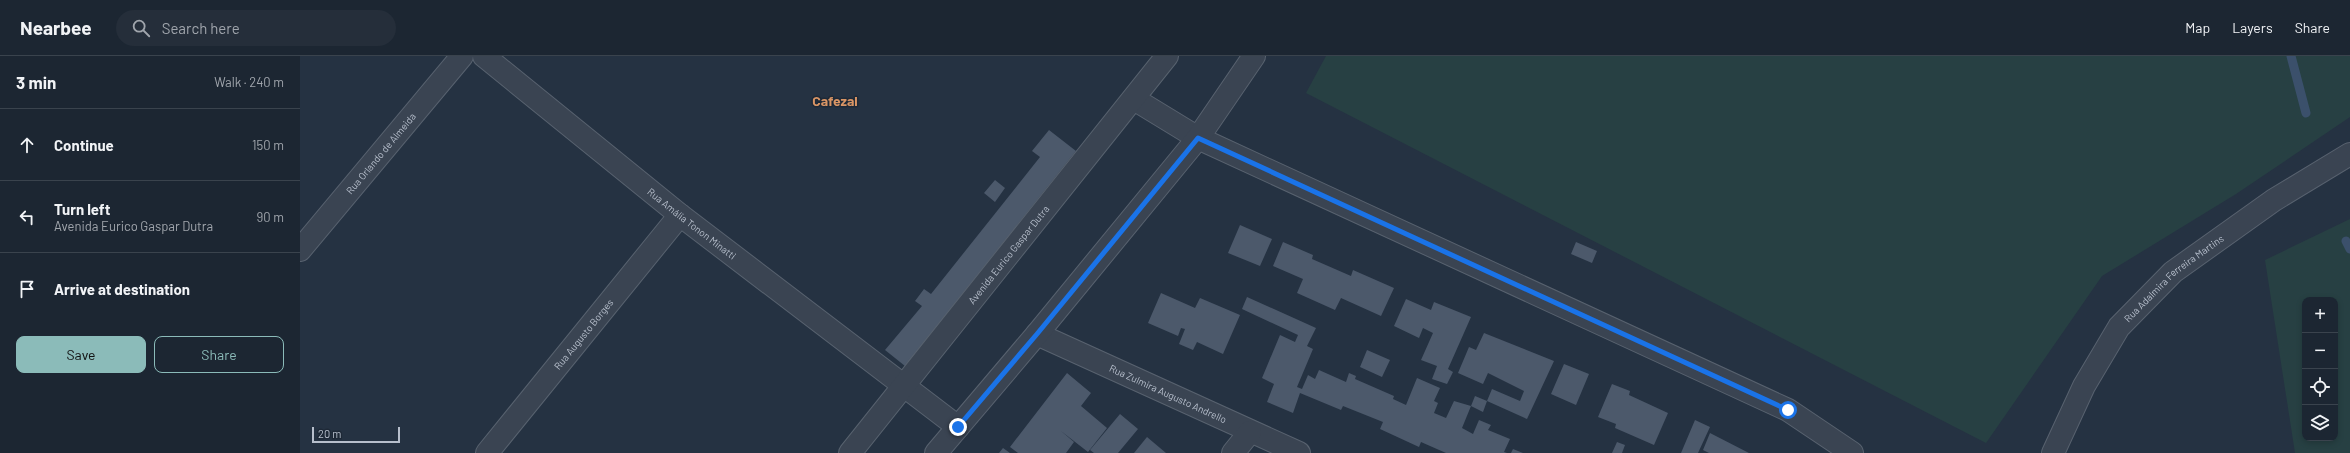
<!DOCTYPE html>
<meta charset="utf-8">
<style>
body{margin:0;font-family:Barlow,sans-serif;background:#252e3a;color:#f1f3f6}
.controls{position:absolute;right:12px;bottom:12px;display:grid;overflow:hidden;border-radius:8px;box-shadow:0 2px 6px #0003}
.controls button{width:36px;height:36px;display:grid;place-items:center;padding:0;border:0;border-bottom:1px solid #3a434d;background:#1c2632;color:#f1f3f6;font:20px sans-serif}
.scale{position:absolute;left:12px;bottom:10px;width:88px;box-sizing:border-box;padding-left:4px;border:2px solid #b7bfcc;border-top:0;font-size:11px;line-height:14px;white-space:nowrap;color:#b7bfcc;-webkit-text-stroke:3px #1e2937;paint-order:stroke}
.stop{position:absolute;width:12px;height:12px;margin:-9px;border:3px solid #1a73e8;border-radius:50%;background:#fff}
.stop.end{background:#1a73e8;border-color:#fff;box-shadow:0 1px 4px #0008}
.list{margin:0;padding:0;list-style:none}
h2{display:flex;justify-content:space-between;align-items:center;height:52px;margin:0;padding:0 16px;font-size:17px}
h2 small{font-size:13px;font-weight:400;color:#a0a5ac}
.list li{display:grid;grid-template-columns:26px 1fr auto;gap:12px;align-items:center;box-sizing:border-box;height:72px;padding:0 16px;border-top:1px solid #3a434d}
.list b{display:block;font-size:15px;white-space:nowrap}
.list p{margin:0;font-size:13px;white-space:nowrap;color:#a0a5ac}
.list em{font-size:13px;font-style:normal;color:#a0a5ac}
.actions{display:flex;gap:8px;padding:12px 16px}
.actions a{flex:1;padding:9px 0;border:1px solid #8bbbb9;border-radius:8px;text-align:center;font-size:14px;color:#8bbbb9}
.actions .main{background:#8bbbb9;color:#111}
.icon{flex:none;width:22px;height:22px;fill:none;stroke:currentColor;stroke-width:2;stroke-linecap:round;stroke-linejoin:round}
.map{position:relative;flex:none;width:2050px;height:397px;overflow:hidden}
header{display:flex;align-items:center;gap:24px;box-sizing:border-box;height:56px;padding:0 20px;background:#1c2632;border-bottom:1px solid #3a434d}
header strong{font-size:19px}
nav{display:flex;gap:22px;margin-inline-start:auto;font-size:14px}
.search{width:280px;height:36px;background:#252e3a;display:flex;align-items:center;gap:10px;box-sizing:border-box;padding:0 14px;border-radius:22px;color:#a0a5ac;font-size:15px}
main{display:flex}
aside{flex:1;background:#1c2632}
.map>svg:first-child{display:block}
</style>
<header>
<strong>Nearbee</strong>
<div class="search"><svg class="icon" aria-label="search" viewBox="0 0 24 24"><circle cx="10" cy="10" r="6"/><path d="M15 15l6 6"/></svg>Search here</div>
<nav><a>Map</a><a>Layers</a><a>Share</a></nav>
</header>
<main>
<aside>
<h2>3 min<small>Walk · 240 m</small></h2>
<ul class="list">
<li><svg class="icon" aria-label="ahead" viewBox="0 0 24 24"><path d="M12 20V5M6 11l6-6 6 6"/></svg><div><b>Continue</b></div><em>150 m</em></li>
<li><svg class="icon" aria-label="left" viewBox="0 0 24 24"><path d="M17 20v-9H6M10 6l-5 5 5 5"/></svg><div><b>Turn left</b><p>Avenida Eurico Gaspar Dutra</p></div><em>90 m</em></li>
<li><svg class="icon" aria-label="arrive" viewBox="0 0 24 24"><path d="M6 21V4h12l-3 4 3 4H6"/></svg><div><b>Arrive at destination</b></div></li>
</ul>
<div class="actions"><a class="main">Save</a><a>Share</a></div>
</aside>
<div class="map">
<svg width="2050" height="397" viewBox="0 0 2050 397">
<rect width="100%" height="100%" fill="#253242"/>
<path fill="#274043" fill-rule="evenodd" d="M 1026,0 L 2050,0 L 2050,61 L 1936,138 L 1802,220 L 1686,387 L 1006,37 Z
M 2050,163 L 2050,397 L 1995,397 L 1965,204 ZM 2005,244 L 2035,244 L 2035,382 L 2005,382 Z"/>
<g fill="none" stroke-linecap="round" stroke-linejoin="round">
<path stroke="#3b506b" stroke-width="9" d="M 1991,0 L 2006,57
M 2046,185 L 2050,193"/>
</g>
<path fill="#4c596b" d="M 749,74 L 776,95 L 605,310 L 585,294 L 622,250 L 615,245 L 624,233 L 631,238 L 740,101 L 732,95 Z
M 695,124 L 705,132 L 695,146 L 684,137 Z
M 940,169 L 972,183 L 960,210 L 928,197 Z
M 983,186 L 1013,199 L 1012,203 L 1051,220 L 1053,214 L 1094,232 L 1081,260 L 1041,242 L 1035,254 L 997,237 L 1003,223 L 973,210 Z
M 1276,186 L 1297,195 L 1292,207 L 1271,198 Z
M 861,237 L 895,252 L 900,242 L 940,259 L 923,298 L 897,286 L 893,294 L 879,288 L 885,273 L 881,272 L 878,280 L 848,267 Z
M 947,241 L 1016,272 L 1007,290 L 1013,293 L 997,331 L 1002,333 L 1008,319 L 1015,323 L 1019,314 L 1046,326 L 1049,317 L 1056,320 L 1055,323 L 1094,340 L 1093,343 L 1106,349 L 1117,322 L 1140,332 L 1134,345 L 1138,347 L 1134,357 L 1146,362 L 1154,345 L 1171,350 L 1162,372 L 1173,378 L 1179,364 L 1191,369 L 1188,374 L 1210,383 L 1204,396 L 1207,397 L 1146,397 L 1121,386 L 1119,391 L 1080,373 L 1083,366 L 1043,350 L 1041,354 L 1000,337 L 993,357 L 967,346 L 974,328 L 962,322 L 980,279 L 995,286 L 998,279 L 942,253 Z
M 1106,243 L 1131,254 L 1134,246 L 1171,261 L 1148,313 L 1153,316 L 1147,328 L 1132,323 L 1137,310 L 1121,304 L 1133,277 L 1123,272 L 1119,282 L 1094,270 Z
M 1184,277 L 1254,305 L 1227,363 L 1187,345 L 1192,333 L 1220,345 L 1224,335 L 1188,317 L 1183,328 L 1158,317 L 1169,291 L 1176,294 Z
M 1067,294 L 1090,304 L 1082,321 L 1060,311 Z
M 1264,308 L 1289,318 L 1276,349 L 1251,338 Z
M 767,317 L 791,337 L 781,350 L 807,372 L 788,396 L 761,375 L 774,386 L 766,397 L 718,397 L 710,391 Z
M 1312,328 L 1330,335 L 1329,339 L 1368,357 L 1354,389 L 1315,372 L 1316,368 L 1298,361 Z
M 1175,340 L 1187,345 L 1183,356 L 1171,350 Z
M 820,358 L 838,373 L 818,397 L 794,397 L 790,394 Z
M 1395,364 L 1410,371 L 1398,397 L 1381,397 Z
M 1410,377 L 1449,397 L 1409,397 L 1403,394 Z
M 847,381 L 866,397 L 834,397 Z
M 1317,386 L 1325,389 L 1322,397 L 1312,397 Z
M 703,392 L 710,397 L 699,397 Z
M 1213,393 L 1223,397 L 1211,397 Z"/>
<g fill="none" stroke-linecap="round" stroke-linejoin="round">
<defs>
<g id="minor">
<path id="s1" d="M 184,0 L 380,159 L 658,371"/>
<path d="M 834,43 L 898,82 L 1488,354 L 1552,397"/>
<path id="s2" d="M 0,194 L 162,0"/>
<path id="s3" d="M 737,278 L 999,397"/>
<path id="s4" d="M 187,397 L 380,159"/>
<path id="s5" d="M 550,397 L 867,0"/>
<path d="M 636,397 L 737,278 L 898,82 L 954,0"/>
<path d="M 933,397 L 950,376"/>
<path id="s6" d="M 1753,397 L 1784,330 L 1819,271 L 1873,216 L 1974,144 L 2050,98"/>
</g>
</defs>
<use href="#minor" stroke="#58626f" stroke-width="24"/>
<use href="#minor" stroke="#3a4452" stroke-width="22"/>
</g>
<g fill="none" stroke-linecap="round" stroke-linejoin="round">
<path stroke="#1a73e8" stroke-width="5" d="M 658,371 L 737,278 L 898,82 L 1488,354"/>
</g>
<g text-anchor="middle" stroke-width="3" stroke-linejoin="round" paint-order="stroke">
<g font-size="10" fill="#b7bfcc" stroke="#1e2937">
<text dy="4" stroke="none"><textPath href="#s2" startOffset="126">Rua Orlando de Almeida</textPath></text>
<text dy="4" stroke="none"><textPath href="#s1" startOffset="267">Rua Amália Tonon Minatti</textPath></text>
<text dy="4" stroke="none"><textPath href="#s5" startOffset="254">Avenida Eurico Gaspar Dutra</textPath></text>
<text dy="4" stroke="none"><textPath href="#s6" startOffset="216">Rua Adalmira Ferreira Martins</textPath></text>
<text dy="4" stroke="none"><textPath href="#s4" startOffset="153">Rua Augusto Borges</textPath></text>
<text dy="4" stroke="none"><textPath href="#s3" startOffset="144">Rua Zulmira Augusto Andrello</textPath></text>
</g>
<g font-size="14" font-weight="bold" fill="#d99565" stroke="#1e2937">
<text x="535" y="50">Cafezal</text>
</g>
</g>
</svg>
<div class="controls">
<button>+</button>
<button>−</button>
<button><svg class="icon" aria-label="locate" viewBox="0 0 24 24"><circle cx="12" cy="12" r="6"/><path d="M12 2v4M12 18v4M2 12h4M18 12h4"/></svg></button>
<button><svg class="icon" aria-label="layers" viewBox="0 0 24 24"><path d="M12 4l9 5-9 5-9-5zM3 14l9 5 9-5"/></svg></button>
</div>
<div class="scale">20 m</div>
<div class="stop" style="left:1488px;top:354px"></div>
<div class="stop end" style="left:658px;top:371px"></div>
</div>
</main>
